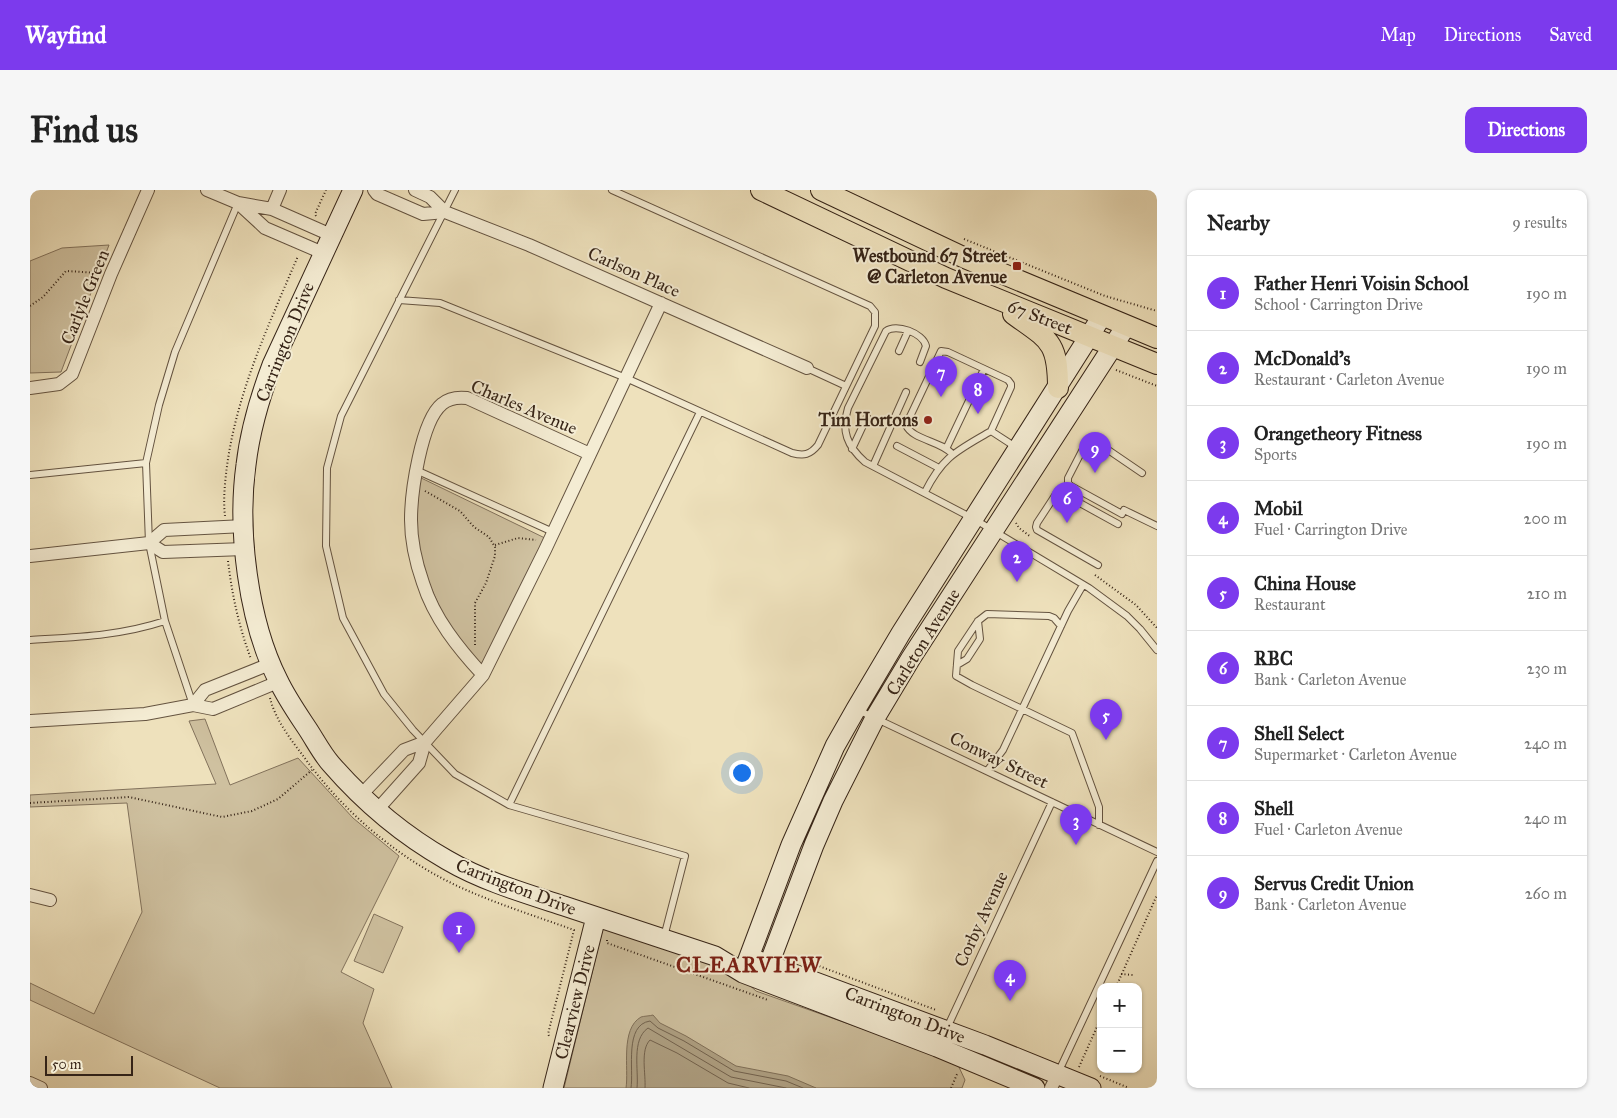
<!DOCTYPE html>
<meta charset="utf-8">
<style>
body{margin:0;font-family:"IM FELL Great Primer",serif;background:#f6f6f6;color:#222}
.controls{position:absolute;right:15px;bottom:15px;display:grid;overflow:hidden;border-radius:10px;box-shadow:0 1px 4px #0004}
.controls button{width:45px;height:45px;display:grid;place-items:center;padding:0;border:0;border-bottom:1px solid #e0e0e0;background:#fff;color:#222;font:25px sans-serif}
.scale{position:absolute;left:15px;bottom:12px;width:88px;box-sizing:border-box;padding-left:5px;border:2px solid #362417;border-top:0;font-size:14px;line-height:18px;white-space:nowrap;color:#362417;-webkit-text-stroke:4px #f4ecd3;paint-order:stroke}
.you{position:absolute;left:711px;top:582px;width:18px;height:18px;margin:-12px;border:4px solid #fff;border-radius:50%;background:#1a73e8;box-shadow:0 0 0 8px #1a73e833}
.badge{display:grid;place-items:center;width:32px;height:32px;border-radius:50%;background:#7c3aed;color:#fff;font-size:16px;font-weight:700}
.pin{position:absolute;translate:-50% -41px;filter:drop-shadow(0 1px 2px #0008)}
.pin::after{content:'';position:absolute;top:26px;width:18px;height:15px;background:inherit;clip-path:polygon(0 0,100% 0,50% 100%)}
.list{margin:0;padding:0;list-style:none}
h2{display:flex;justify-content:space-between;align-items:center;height:65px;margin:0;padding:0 20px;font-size:21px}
h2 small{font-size:16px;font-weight:400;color:#767676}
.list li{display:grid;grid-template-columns:32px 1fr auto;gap:15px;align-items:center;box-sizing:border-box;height:75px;padding:0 20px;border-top:1px solid #e0e0e0}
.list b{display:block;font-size:19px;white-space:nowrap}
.list p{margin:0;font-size:16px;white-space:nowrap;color:#767676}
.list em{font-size:16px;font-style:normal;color:#767676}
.map{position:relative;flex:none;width:1127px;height:898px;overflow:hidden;border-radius:10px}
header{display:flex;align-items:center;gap:30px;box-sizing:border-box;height:70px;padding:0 25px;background:#7c3aed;color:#fff}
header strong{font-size:24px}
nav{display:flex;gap:28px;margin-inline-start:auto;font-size:18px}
.intro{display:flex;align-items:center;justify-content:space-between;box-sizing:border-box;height:120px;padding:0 30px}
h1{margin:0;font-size:35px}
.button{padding:12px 22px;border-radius:10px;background:#7c3aed;color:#fff;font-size:18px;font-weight:700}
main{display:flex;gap:30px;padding:0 30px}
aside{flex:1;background:#fff;border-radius:10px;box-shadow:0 1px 4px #0004}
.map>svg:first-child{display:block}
</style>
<header>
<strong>Wayfind</strong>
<nav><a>Map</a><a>Directions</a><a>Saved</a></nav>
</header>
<div class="intro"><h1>Find us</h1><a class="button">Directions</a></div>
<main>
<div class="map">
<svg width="1127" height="898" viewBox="0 0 1127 898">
<rect width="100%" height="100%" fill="#eee1bc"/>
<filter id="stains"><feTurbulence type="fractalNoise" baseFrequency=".004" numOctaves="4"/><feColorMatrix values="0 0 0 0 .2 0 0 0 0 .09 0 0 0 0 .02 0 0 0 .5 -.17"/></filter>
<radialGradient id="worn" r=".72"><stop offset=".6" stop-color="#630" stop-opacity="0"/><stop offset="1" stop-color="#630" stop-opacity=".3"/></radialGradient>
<path fill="#cfc1a0" stroke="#82725c" d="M 79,55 L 31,182 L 0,183 L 0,71 L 32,58 Z
M 385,285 L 519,350 L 453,485 L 425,453 L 383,356 Z
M 175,529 L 200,595 L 268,568 L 323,628 L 369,666 L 311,782 L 344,799 L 333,833 L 362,898 L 190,898 L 0,810 L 0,793 L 64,824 L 112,722 L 97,613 L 0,617 L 0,605 L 186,594 L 159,531 Z
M 344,724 L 373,737 L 353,783 L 324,771 Z
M 573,738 L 705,782 L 726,801 L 895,861 L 928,875 L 935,890 L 932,898 L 534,898 Z"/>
<path fill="#afa184" stroke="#7f6f58" d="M 623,825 L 630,833 L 656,846 L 706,876 L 758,886 L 786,898 L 596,898 C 599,879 590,839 611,827 C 614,826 620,826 623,825 Z"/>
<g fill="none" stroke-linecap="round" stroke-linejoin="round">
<path stroke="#72624e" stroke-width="1" d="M 601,898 C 604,879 594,835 620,831 L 628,838 L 654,851 L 704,881 L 756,891 L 773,898
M 607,898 C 609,880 601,850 618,838 L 701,887 L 756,898
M 615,898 C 616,884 610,860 620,850 L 647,863 L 698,893 L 719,898"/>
<defs>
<path id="lane" d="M 425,0 L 311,226 L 297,278 L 296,356 L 313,428 L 354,504 L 383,540 L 425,584 L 479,615 L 655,666 L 634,747
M 369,110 L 410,113 L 596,188 L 762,263 C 774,266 780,265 788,255 L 845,136 L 845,122 L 840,116 L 582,0
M 869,161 L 878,141
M 890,172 L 896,156 C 893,143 866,133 856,141 L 818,218 C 811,241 817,256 835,272 L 944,329 L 1059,398 L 1097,426 L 1110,439 L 1127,460
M 777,178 L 816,196
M 867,256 L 909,278
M 822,259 L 837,227
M 916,259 L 954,179
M 922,264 C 912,251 882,250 876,235 L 911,161 L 918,162 L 978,190 L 981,194 L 981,197 L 961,241 L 987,258
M 843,276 L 876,202
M 386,280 L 523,342
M 0,285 L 116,273
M 895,302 C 913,266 927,261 961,241
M 1094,320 L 1127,336
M 1092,324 L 1041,296 L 1038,293 L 1038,288 L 1055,255 L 1059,252 L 1068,253 L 1112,283
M 1068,375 L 1007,340 L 1006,337 L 1007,333 L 1028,301 L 1088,334
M 1031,436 L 1024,428 L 1019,426 L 957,424 L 948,431 L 928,461 L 926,486 L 942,495 L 1042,543 L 1069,617 L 1069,635
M 0,450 C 47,447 89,446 135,431
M 927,475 L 937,469 L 950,449 L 948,431
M 163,515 L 135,431 L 119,353 L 116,273 L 129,215 L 145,162 L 208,13
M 828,520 L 1127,662
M 957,581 L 973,560 L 1038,421 L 1053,395
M 479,615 L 670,222
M 917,838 L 1022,612
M 1028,883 L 1127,671"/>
<path id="street" d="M 177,0 L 208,13 L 242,19 L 301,45
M 344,0 L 347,4 L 393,24 L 415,22
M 385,0 L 400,7 L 415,22 L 499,55 L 777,178
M 208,13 L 235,38 L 293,63
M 242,19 L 250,0
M 0,198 L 29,194 L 42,184 L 81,84 L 118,0
M 119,353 L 134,340 L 214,336
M 0,366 L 119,353 L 133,362 L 214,359
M 453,485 C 428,458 404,428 393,393 C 386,373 381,351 381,330 C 381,303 391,231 412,214 C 419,208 428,207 437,208 L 560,264
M 163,515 L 175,500 L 240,474
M 0,531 L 115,524 L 163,515 L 183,519 L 248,492
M 331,605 L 374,560 L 395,552
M 347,620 L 389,573 L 395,552 L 453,485 L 515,360 L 631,113
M 0,705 L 20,710
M 0,893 L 11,898
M 1021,898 L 1028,884"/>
<path id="secondary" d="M 323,0 L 242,175 C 230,207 220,240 216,275 C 207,340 218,431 248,490 C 256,507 267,523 277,538 C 285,550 292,564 301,574 C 334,612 373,645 417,670 C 453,691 494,703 534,716 C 584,733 635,749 685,766 L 713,783 L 907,857 L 1005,898
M 726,770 L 955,855 L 1061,898
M 713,783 L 761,655 L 805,556 L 826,519 L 871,443 L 1072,126
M 733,790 L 784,655 L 803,611 L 845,528 L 881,468 L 1096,136
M 523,898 L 566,727"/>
<path id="primary" d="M 731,0 L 916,88 L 1127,174
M 791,0 L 935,68 L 1127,148
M 983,124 C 1019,150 1028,151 1028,198"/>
</defs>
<use href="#lane" stroke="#645340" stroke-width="8"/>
<use href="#street" stroke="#645340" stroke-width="14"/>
<use href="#secondary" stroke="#362417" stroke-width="21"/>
<use href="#primary" stroke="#362417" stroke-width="22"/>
<path stroke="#362417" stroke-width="2" stroke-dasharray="1 2.5" stroke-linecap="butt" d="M 286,26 L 285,24 L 296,0
M 934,49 L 1075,106 L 1127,121
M 0,116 L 13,107 L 36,81 L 69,83
M 1086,180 L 1127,196
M 395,301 L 430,321 L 444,337 L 459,347 L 465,357 L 465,366 L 456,393 L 445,413 L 445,457
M 195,326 C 193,310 195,292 197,276 C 207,202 239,134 268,66
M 986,333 L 989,338 L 1001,347
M 465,355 L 488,348 L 506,350
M 198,371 C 202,405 209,437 221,469
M 1065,385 L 1106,415 L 1127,438
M 240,508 C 245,529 261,550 274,567 C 314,623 371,671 434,699 C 470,715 508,727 544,740 L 518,844 L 520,848
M 0,613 L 99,607 L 192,627 L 222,621 L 248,609 L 282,580
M 577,750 L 577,753 L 738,810
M 773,770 L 906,820
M 1091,784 L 1103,785
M 1086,797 L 1127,705
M 1049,877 L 1071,828
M 1070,886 L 1099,898
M 921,898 L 928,882"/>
<use href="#lane" stroke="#f4ecd3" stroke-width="6"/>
<use href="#street" stroke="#f4ecd3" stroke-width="12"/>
<use href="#secondary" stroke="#f4ecd3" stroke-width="19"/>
<use href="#primary" stroke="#eee1bc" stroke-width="20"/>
</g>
<g fill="#8f2418" stroke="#f4ecd3" stroke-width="2">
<rect x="982" y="71" width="10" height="10" rx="2.5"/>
<circle cx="898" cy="230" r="5"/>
</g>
<g text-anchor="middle" stroke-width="4" stroke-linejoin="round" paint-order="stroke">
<g font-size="18" font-weight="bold" fill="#362417" stroke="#f4ecd3" text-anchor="end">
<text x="977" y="72">Westbound 67 Street<tspan x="977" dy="21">@ Carleton Avenue</tspan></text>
<text x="888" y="236">Tim Hortons</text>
</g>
<g font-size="18" fill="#362417" stroke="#f4ecd3">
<text transform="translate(604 82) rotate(24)" y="6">Carlson Place</text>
<text transform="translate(55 107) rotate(-68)" y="6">Carlyle Green</text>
<text transform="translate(1010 127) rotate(21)" y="6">67 Street</text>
<text transform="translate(255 152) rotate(-68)" y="6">Carrington Drive</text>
<text transform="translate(494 217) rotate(23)" y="6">Charles Avenue</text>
<text transform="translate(893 452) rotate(-58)" y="6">Carleton Avenue</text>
<text transform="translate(969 570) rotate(26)" y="6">Conway Street</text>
<text transform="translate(486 697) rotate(21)" y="6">Carrington Drive</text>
<text transform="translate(951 729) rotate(-65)" y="6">Corby Avenue</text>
<text transform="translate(545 812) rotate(-76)" y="6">Clearview Drive</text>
<text transform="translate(875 825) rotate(21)" y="6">Carrington Drive</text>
</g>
<g font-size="22" font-weight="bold" letter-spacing="1" fill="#7a1f14" stroke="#f4ecd3">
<text x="719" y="782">CLEARVIEW</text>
</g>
</g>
<rect width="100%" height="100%" filter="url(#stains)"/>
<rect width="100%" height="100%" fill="url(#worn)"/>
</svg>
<div class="controls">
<button>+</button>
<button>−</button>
</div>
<div class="scale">50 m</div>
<div class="you"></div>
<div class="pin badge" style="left:429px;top:763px">1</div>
<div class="pin badge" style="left:987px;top:392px">2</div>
<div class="pin badge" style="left:1046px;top:655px">3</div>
<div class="pin badge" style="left:980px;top:811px">4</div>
<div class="pin badge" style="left:1076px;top:550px">5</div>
<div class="pin badge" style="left:1037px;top:333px">6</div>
<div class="pin badge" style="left:911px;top:207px">7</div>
<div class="pin badge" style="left:948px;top:224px">8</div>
<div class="pin badge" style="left:1065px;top:283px">9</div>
</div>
<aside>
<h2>Nearby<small>9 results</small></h2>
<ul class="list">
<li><span class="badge">1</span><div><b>Father Henri Voisin School</b><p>School · Carrington Drive</p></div><em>190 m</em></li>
<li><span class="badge">2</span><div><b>McDonald's</b><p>Restaurant · Carleton Avenue</p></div><em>190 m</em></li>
<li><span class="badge">3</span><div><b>Orangetheory Fitness</b><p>Sports</p></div><em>190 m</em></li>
<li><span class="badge">4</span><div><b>Mobil</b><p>Fuel · Carrington Drive</p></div><em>200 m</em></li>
<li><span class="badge">5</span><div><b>China House</b><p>Restaurant</p></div><em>210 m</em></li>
<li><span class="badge">6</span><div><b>RBC</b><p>Bank · Carleton Avenue</p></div><em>230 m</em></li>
<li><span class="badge">7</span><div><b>Shell Select</b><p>Supermarket · Carleton Avenue</p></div><em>240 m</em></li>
<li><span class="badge">8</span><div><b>Shell</b><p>Fuel · Carleton Avenue</p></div><em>240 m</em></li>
<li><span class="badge">9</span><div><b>Servus Credit Union</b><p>Bank · Carleton Avenue</p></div><em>260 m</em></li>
</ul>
</aside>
</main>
